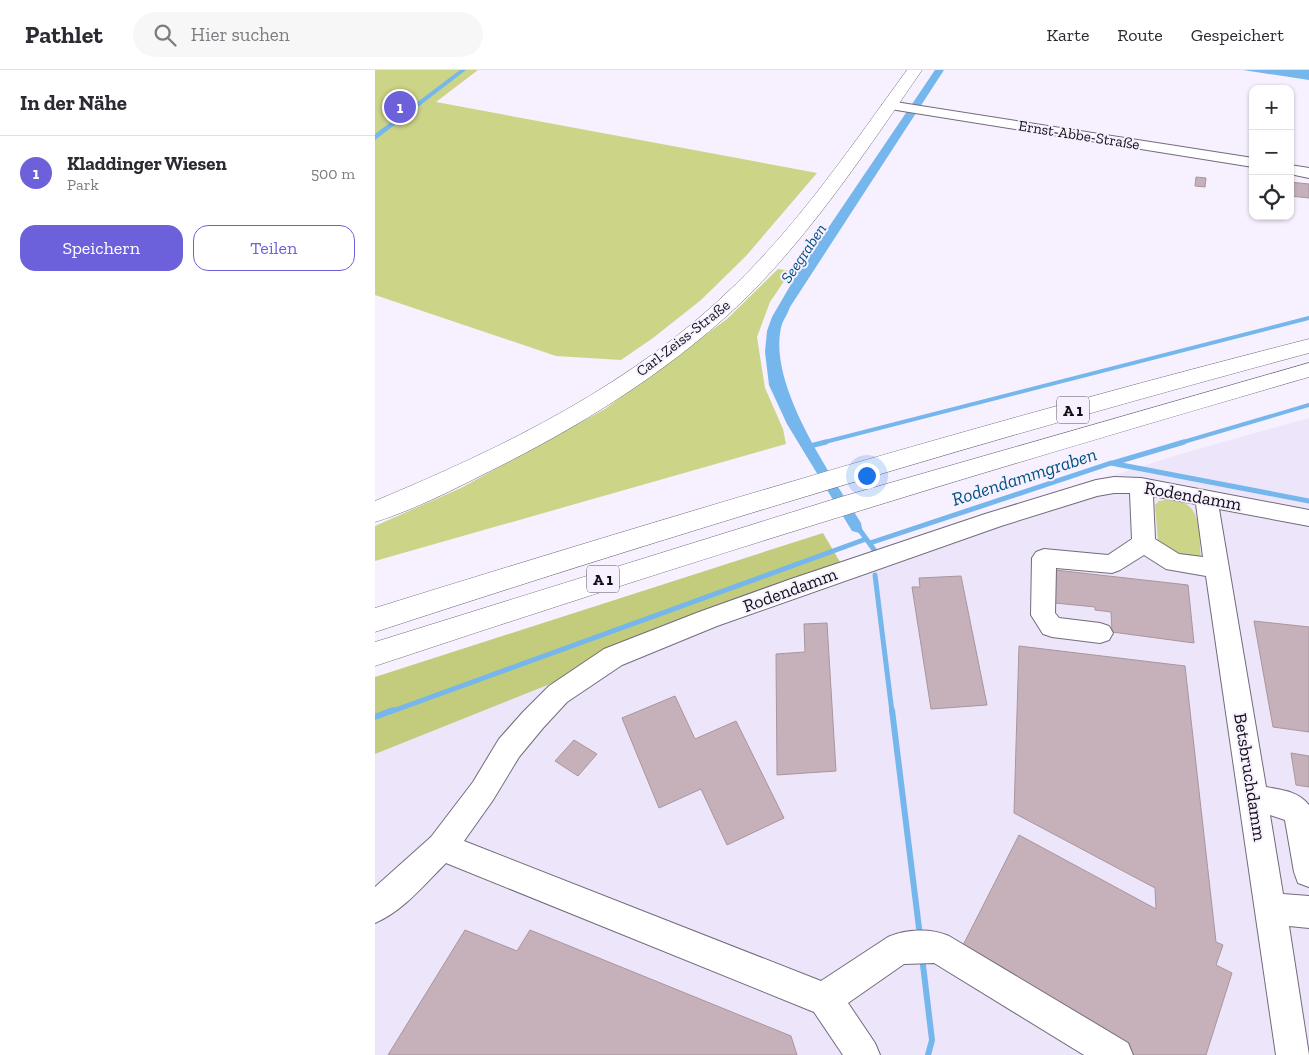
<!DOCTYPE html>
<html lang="de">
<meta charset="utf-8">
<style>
body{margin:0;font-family:"Zilla Slab",serif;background:#f7f7f7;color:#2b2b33}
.controls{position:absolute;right:15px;top:15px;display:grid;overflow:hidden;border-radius:10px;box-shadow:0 1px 4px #0004}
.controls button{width:45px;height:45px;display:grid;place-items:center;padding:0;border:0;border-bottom:1px solid #e1e1e2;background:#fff;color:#2b2b33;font:25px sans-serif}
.you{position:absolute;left:491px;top:405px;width:18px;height:18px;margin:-12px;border:4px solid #fff;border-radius:50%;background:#1a73e8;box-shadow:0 0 0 8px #1a73e833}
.badge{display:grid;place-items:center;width:32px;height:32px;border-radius:50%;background:#6d61db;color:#fff;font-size:16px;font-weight:700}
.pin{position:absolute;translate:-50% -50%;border:2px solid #fff;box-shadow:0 1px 5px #0006}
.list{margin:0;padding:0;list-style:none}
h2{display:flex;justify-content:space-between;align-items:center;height:65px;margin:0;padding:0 20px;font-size:21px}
h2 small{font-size:16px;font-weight:400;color:#7c7c81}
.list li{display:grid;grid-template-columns:32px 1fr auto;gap:15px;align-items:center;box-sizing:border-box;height:75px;padding:0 20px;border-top:1px solid #e1e1e2}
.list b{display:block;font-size:19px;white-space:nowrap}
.list p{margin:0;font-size:16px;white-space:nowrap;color:#7c7c81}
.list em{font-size:16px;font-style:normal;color:#7c7c81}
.actions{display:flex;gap:10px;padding:15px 20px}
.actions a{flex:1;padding:11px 0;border:1px solid #6d61db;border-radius:15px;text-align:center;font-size:18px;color:#6d61db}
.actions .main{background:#6d61db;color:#fff}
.icon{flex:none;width:28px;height:28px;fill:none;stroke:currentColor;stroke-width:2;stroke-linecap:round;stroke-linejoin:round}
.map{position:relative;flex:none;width:934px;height:985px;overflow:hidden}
header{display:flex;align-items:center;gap:30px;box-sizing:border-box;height:70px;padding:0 25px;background:#fff;border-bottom:1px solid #e1e1e2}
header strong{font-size:24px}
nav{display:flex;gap:28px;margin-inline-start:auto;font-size:18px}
.search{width:350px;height:45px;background:#f7f7f7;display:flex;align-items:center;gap:12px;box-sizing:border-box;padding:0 18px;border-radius:28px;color:#7c7c81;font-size:19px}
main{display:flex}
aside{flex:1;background:#fff}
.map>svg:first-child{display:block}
</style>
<header>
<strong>Pathlet</strong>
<div class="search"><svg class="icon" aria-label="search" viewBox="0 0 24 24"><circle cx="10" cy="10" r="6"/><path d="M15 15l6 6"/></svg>Hier suchen</div>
<nav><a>Karte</a><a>Route</a><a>Gespeichert</a></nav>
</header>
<main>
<aside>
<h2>In der Nähe<small></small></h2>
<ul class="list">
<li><span class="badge">1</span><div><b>Kladdinger Wiesen</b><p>Park</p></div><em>500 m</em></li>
</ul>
<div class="actions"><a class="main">Speichern</a><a>Teilen</a></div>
</aside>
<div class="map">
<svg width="934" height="985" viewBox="0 0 934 985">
<rect width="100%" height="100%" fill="#f7f0fe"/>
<path fill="#ede5fa" d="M 934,348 L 934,985 L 0,985 L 0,674 L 706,416 L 802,385 Z"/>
<path fill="#ccd487" d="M 0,0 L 103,0 L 61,32 L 442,103 L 371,186 L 326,230 L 278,268 L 246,290 L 181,286 L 0,225 Z
M 403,199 L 416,201 L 395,232 L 382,267 L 390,318 L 408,359 L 411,374 L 0,491 L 0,456 L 86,418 L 230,339 L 352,249 Z
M 798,429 C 829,435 823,463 826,488 L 804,486 L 783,470 L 780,435 L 784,431 Z"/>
<path fill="#c3cb7c" d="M 448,463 L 468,497 L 0,684 L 0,607 Z"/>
<path fill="#75b6ec" d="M 85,0 L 91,0 L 0,70 L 0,64 Z
M 560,0 L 569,0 L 415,237 C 413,243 409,249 407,254 C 390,312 457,406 486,453 L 488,464 L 477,461 L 412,354 L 394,315 L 390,282 L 392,261 L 397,247 L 422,204 Z
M 868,0 L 934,0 L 934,10 Z"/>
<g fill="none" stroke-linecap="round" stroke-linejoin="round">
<path stroke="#75b6ec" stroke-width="4" d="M 446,373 L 934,248
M 805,373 L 934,335"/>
<path stroke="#75b6ec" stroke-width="5" d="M 435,376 L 451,372
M 738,393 L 809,372
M 484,459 L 500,481
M 495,473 L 736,393 L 934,431
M 500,505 L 517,642
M 15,642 L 491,469"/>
<path stroke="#75b6ec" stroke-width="6" d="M 517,640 L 545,866
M 0,647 L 18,640
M 547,887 L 557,970 L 553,985"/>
</g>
<path fill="#c6b1ba" stroke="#a9959d" d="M 821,107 L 831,108 L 830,117 L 820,116 Z
M 915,112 L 934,114 L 934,128 L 915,126 Z
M 680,500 L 813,515 L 819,573 L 737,562 L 736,542 L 720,540 L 720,537 L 680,533 Z
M 586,506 L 612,635 L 556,639 L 537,517 L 545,517 L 544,508 Z
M 879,551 L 934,557 L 934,662 L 898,657 Z
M 452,553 L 461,701 L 402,705 L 401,584 L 430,582 L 429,554 Z
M 644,576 L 810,596 L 841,872 L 848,875 L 841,895 L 857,903 L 831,985 L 753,985 L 584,883 L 644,765 L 781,839 L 780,818 L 639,743 Z
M 300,626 L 320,669 L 361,651 L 409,748 L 352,775 L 326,719 L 284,738 L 247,648 Z
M 199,670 L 222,684 L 203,706 L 180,691 Z
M 916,683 L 934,686 L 934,717 L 921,715 Z
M 90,860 L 142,881 L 155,860 L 416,966 L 422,985 L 13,985 Z"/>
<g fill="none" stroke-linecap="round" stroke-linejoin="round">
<defs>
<path id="minor" d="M 514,31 L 878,88 L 878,97 L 509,38 L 507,35 Z
M 915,95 L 934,98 L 934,108 L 915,104 Z
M 739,407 L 766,408 L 934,440 L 934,456 L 844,439 L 891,717 C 907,720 923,721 934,735 L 934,817 L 923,813 L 919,802 L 910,750 L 895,745 L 908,824 L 934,826 L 934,858 L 914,856 L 934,985 L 901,985 L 831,506 L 791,499 L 769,485 L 745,500 L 737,503 L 681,498 L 680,543 L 684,548 L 725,553 L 734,556 L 738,563 L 734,570 L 725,573 L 677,567 L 668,564 L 656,545 L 657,488 L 661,482 L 669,479 L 733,485 L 757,469 L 755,423 L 739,423 L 722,426 L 626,456 L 342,556 L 247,595 L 192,632 L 168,658 L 144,687 L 118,730 L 89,771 L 446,911 L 513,867 C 531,859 556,858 574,866 L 753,973 L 758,985 L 709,985 L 559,893 L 529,894 L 473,933 L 500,973 L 505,985 L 468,985 L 439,942 L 71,793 C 50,814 28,841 0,853 L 0,817 L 56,767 L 98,712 L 124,669 L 148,642 L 174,616 L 229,579 L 324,542 L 416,509 L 610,444 L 721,410 ZM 778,426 L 821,434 L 828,487 L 804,484 L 780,469 Z"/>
<path id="major" d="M 532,0 L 547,0 C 494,77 441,157 375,224 C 304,294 219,348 131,393 C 89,414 45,438 0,452 L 0,431 C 130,377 259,314 360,215 C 426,151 478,74 532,0 Z"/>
<path id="highway" d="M 934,269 L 934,283 C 620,367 309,461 0,562 L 0,538 C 309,442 620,349 934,269 Z
M 934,293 L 934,307 C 621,397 309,493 0,596 L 0,572 L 466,427 Z"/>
</defs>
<use href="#minor" stroke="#736b7b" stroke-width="2"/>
<use href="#major" stroke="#736b7b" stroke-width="1"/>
<use href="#highway" stroke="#736b7b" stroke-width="1"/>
<use href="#minor" fill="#fff" fill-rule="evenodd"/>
<use href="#major" fill="#fff" fill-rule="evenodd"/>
<use href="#highway" fill="#fff" fill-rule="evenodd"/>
</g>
<g text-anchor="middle" stroke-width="4" stroke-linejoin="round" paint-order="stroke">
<g font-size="15" fill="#110e14" stroke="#f7f0fe">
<text transform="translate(704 65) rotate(9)" y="5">Ernst-Abbe-Straße</text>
<text transform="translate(308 268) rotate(-38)" y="5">Carl-Zeiss-Straße</text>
</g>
<g font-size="16" font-style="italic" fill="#005183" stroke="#f7f0fe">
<text transform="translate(428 183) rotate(-56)" y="6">Seegraben</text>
</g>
<g fill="#f7f0fe" stroke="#56525a" stroke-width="1">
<rect x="682" y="326.5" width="32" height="27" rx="4"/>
<rect x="212" y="495.5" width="32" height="27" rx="4"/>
</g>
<g font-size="16" font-weight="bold" fill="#110e14">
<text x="698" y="346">A 1</text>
<text x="228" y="515">A 1</text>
</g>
<g font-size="18" fill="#110e14" stroke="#f7f0fe">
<text transform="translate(818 426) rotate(10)" y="6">Rodendamm</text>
<text transform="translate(415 520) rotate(-20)" y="6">Rodendamm</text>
<text transform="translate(875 707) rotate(81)" y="6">Betsbruchdamm</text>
</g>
<g font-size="19" font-style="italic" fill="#005183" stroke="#f7f0fe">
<text transform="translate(649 406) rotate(-18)" y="7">Rodendammgraben</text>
</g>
</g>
</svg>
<div class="controls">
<button>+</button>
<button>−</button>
<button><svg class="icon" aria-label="locate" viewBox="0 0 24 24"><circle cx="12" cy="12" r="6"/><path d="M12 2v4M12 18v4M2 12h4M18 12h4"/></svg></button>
</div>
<div class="you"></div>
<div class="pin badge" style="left:25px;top:37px">1</div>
</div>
</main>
